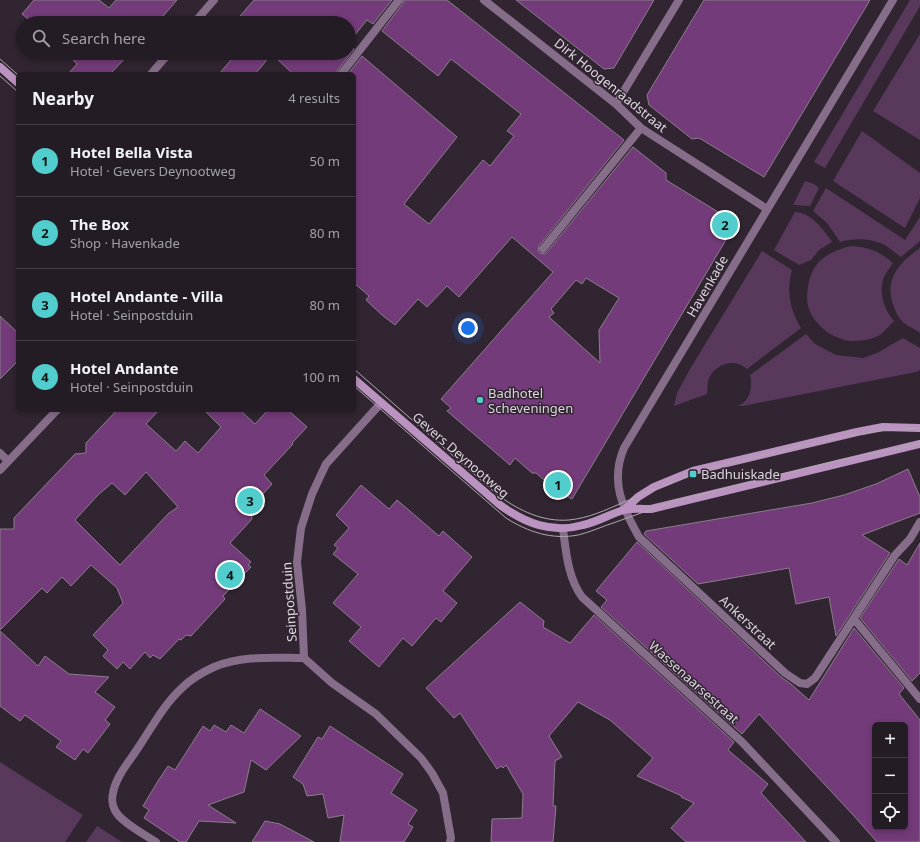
<!DOCTYPE html>
<meta charset="utf-8">
<style>
body{margin:0;font-family:"Noto Sans",sans-serif;background:#2c252d;color:#f1f3f6}
.controls{position:absolute;right:12px;bottom:12px;display:grid;overflow:hidden;border-radius:6px;box-shadow:0 2px 6px #0003}
.controls button{width:36px;height:36px;display:grid;place-items:center;padding:0;border:0;border-bottom:1px solid #413a42;background:#241c25;color:#f1f3f6;font:20px sans-serif}
.you{position:absolute;left:468px;top:328px;width:14px;height:14px;margin:-10px;border:3px solid #fff;border-radius:50%;background:#1a73e8;box-shadow:0 0 0 6px #1a73e833}
.badge{display:grid;place-items:center;width:26px;height:26px;border-radius:50%;background:#52cdcd;color:#111;font-size:13px;font-weight:700}
.pin{position:absolute;translate:-50% -50%;border:2px solid #fff;box-shadow:0 1px 4px #0006}
.list{margin:0;padding:0;list-style:none}
h2{display:flex;justify-content:space-between;align-items:center;height:52px;margin:0;padding:0 16px;font-size:17px}
h2 small{font-size:13px;font-weight:400;color:#a3a1a7}
.list li{display:grid;grid-template-columns:26px 1fr auto;gap:12px;align-items:center;box-sizing:border-box;height:72px;padding:0 16px;border-top:1px solid #413a42}
.list b{display:block;font-size:15px;white-space:nowrap}
.list p{margin:0;font-size:13px;white-space:nowrap;color:#a3a1a7}
.list em{font-size:13px;font-style:normal;color:#a3a1a7}
.icon{flex:none;width:22px;height:22px;fill:none;stroke:currentColor;stroke-width:2;stroke-linecap:round;stroke-linejoin:round}
.map{position:relative;flex:none;width:920px;height:842px;overflow:hidden}
.search{position:absolute;background:#241c25;box-shadow:0 2px 6px #0003;left:16px;top:16px;width:340px;height:44px;display:flex;align-items:center;gap:10px;box-sizing:border-box;padding:0 14px;border-radius:22px;color:#a3a1a7;font-size:15px}
.panel{position:absolute;background:#241c25;box-shadow:0 2px 6px #0003;left:16px;top:72px;width:340px;height:340px;border-radius:6px}
.map>svg:first-child{display:block}
</style>
<div class="map">
<svg width="920" height="842" viewBox="0 0 920 842">
<rect width="100%" height="100%" fill="#302531"/>
<path fill="#58395c" d="M 910,0 L 920,0 L 920,6 L 825,168 L 814,162 Z
M 920,34 L 920,140 L 873,111 Z
M 862,131 L 920,173 L 920,198 L 905,228 L 833,181 Z
M 805,181 L 814,184 L 819,188 L 810,206 L 793,205 Z
M 826,188 L 905,240 L 920,217 L 920,241 L 901,257 C 895,253 889,247 883,244 C 869,238 854,238 840,242 L 827,223 L 813,211 Z
M 795,212 C 812,213 823,229 832,242 L 819,250 L 811,260 L 799,265 L 774,250 Z
M 851,246 C 871,248 877,250 893,263 C 890,268 886,272 884,277 C 878,292 884,310 894,321 C 890,325 886,330 881,334 C 874,339 866,340 857,341 C 837,342 816,328 809,309 C 806,301 807,290 809,281 C 811,274 815,265 821,260 C 830,252 840,249 851,246 Z
M 920,248 L 920,333 C 915,329 909,327 904,323 C 899,319 896,313 894,307 C 883,280 899,263 920,248 Z
M 762,251 L 792,270 C 786,292 790,309 801,328 L 747,369 C 735,358 717,363 709,378 C 707,382 708,389 707,394 L 674,406 L 677,393 L 690,369 Z
M 806,334 L 815,344 L 836,355 L 863,358 L 877,353 L 903,338 L 920,348 L 920,370 L 916,372 L 743,406 L 738,406 C 750,401 753,387 750,375 Z
M 0,762 L 83,815 L 65,842 L 0,842 Z
M 97,826 L 122,842 L 86,842 Z"/>
<path fill="#733b79" stroke="#8b7e8c" fill-rule="evenodd" d="M 34,0 L 99,0 L 109,8 L 116,0 L 177,0 L 157,23 L 33,23 L 22,14 Z
M 254,0 L 392,0 L 373,24 L 367,20 L 349,42 L 349,23 L 234,23 Z
M 404,0 L 447,0 L 624,140 L 539,246 L 538,251 L 540,253 L 545,254 L 547,252 L 633,147 L 666,173 L 666,180 L 736,223 L 572,499 L 552,487 L 536,473 L 532,473 L 515,458 L 510,465 L 447,411 L 451,408 L 441,399 L 553,272 L 512,237 L 459,297 L 447,286 L 427,307 L 418,299 L 395,325 L 382,315 L 366,300 L 369,296 L 354,283 L 354,74 L 348,74 L 362,56 L 457,137 L 404,204 L 429,224 L 483,160 L 490,166 L 514,136 L 507,131 L 521,114 L 451,59 L 438,76 L 382,31 L 403,3 ZM 586,278 L 619,298 L 599,330 L 600,363 L 549,317 L 554,313 L 551,309 L 576,280 L 582,284 Z
M 516,0 L 654,0 L 614,68 L 604,69 Z
M 704,0 L 870,0 L 764,177 L 699,138 L 692,139 L 649,105 L 647,95 Z
M 349,44 L 354,49 L 337,71 L 336,74 L 293,74 L 272,54 L 255,74 L 219,74 L 237,53 L 349,53 Z
M 66,53 L 130,53 L 110,74 L 68,74 L 77,64 Z
M 0,316 L 18,333 L 18,361 L 0,379 Z
M 117,410 L 159,410 L 146,424 L 176,451 L 185,441 L 198,453 L 221,427 L 204,410 L 240,410 L 255,424 L 268,410 L 288,410 L 307,427 L 292,443 L 293,444 L 264,475 L 272,484 L 251,507 L 252,519 L 230,543 L 251,562 L 248,565 L 251,567 L 223,596 L 225,599 L 191,636 L 186,635 L 181,640 L 179,639 L 160,659 L 153,655 L 150,658 L 145,652 L 130,669 L 123,662 L 117,669 L 103,656 L 108,650 L 93,635 L 123,603 L 117,588 L 91,565 L 71,586 L 62,577 L 47,593 L 42,588 L 0,630 L 0,529 L 14,529 L 14,518 L 75,454 L 86,453 L 86,443 ZM 146,472 L 178,507 L 169,513 L 120,565 L 75,520 L 98,495 L 112,483 L 125,495 Z
M 908,469 L 920,497 L 920,513 L 862,535 L 890,553 L 836,636 L 829,597 L 796,604 L 789,568 L 698,584 L 644,534 L 646,531 L 812,503 L 844,495 L 876,484 Z
M 361,485 L 389,509 L 397,500 L 439,536 L 443,531 L 472,557 L 443,591 L 457,603 L 441,622 L 436,618 L 412,646 L 403,638 L 379,667 L 349,641 L 361,627 L 333,603 L 358,574 L 333,554 L 338,548 L 334,545 L 349,528 L 336,515 Z
M 637,542 L 781,677 L 791,684 L 809,700 L 854,628 L 904,688 L 899,694 L 920,720 L 920,842 L 877,842 L 855,817 L 759,714 L 742,734 L 601,607 L 607,600 L 596,591 ZM 875,725 L 905,725 L 905,827 L 875,827 Z
M 920,543 L 920,673 L 912,681 L 860,618 L 899,559 L 907,565 Z
M 520,602 L 544,621 L 543,627 L 570,643 L 594,615 L 734,742 L 728,750 L 768,784 L 761,793 L 806,842 L 686,842 L 671,828 L 694,803 L 681,797 L 682,796 L 637,776 L 653,758 L 610,720 L 578,702 L 549,736 L 562,757 L 555,761 L 553,806 L 556,806 L 553,842 L 491,842 L 492,819 L 522,818 L 523,794 L 506,765 L 503,768 L 501,766 L 497,769 L 460,713 L 454,718 L 426,688 Z
M 0,631 L 38,666 L 45,656 L 69,674 L 109,677 L 95,692 L 115,707 L 105,720 L 110,724 L 88,753 L 83,749 L 75,760 L 56,747 L 61,741 L 25,715 L 20,721 L 0,706 Z
M 260,709 L 301,736 L 266,770 L 251,760 L 244,792 L 208,805 L 236,823 L 199,821 L 186,842 L 180,842 L 144,818 L 149,810 L 143,806 L 158,781 L 168,766 L 175,770 L 203,726 L 210,731 L 214,725 L 226,732 L 231,725 L 244,733 Z
M 330,726 L 403,774 L 391,793 L 417,810 L 408,824 L 413,827 L 404,842 L 340,842 L 344,815 L 328,818 L 323,794 L 307,796 L 303,784 L 293,777 L 318,737 L 322,739 Z
M 265,821 L 280,824 L 314,842 L 252,842 Z"/>
<g fill="none" stroke-linecap="round" stroke-linejoin="round">
<path stroke="#866d89" stroke-width="8" d="M 484,0 L 616,104 L 641,128 L 767,209
M 893,0 L 624,448 C 610,481 622,507 639,537 L 785,673 L 800,683 L 807,684 L 815,678 L 895,555 L 910,539 L 920,522
M 194,23 L 214,0
M 151,74 L 169,53
M 341,74 L 399,0
M 616,104 L 679,0
M 543,249 L 641,128
M 0,453 L 8,461
M 0,470 L 57,410
M 563,529 C 566,552 568,578 582,597 L 742,742 L 836,842
M 854,619 L 920,699
M 304,658 L 302,610 L 297,562 L 301,528 L 312,494 L 326,464 L 381,403
M 156,842 C 145,835 117,820 114,808 C 112,804 112,797 113,793 C 116,776 129,762 138,748 C 152,727 164,704 183,687 C 191,679 203,672 214,667 C 242,655 274,658 304,658 L 332,683 L 376,714 L 421,758 L 432,773 L 443,793 L 451,838 L 450,842"/>
<path stroke="#bb93c0" stroke-width="8" d="M 0,67 L 18,83
M 354,379 L 500,505 C 525,523 552,534 583,525 C 597,522 610,514 624,510 C 632,508 643,509 651,509 L 920,444
M 624,510 L 638,497 L 654,487 L 693,471 L 857,432 L 883,427 L 920,428"/>
<path stroke="#b0a7b0" stroke-width="1" d="M 0,59 L 18,75
M 0,76 L 18,92
M 354,369 L 499,496 C 520,511 543,522 569,520 C 589,518 606,510 624,502 C 647,493 669,483 692,475 C 716,465 743,460 768,454 C 818,442 868,429 920,428
M 354,386 L 506,518 C 528,532 552,540 578,535 C 591,532 603,526 616,522 C 638,514 660,506 682,499 L 840,460 L 920,444"/>
</g>
<g fill="#52cdcd" stroke="#302531" stroke-width="1.5">
<circle cx="480" cy="400" r="4"/>
<rect x="689" y="470" width="8" height="8" rx="2"/>
</g>
<g text-anchor="middle" stroke-width="3" stroke-linejoin="round" paint-order="stroke">
<g font-size="13" fill="#ded6de" stroke="#302531">
<text transform="translate(611 85) rotate(39)" y="5">Dirk Hoogenraadstraat</text>
<text transform="translate(707 286) rotate(-60)" y="5">Havenkade</text>
<text transform="translate(461 455) rotate(41)" y="5">Gevers Deynootweg</text>
<text transform="translate(289 602) rotate(-94)" y="5">Seinpostduin</text>
<text transform="translate(748 622) rotate(43)" y="5">Ankerstraat</text>
<text transform="translate(694 682) rotate(42)" y="5">Wassenaarsestraat</text>
</g>
<g font-size="13" fill="#ded6de" stroke="#302531" text-anchor="start">
<text x="488" y="398">Badhotel<tspan x="488" dy="15">Scheveningen</tspan></text>
<text x="701" y="479">Badhuiskade</text>
</g>
</g>
</svg>
<div class="controls">
<button>+</button>
<button>−</button>
<button><svg class="icon" aria-label="locate" viewBox="0 0 24 24"><circle cx="12" cy="12" r="6"/><path d="M12 2v4M12 18v4M2 12h4M18 12h4"/></svg></button>
</div>
<div class="you"></div>
<div class="pin badge" style="left:558px;top:485px">1</div>
<div class="pin badge" style="left:725px;top:225px">2</div>
<div class="pin badge" style="left:250px;top:501px">3</div>
<div class="pin badge" style="left:230px;top:575px">4</div>
<div class="search"><svg class="icon" aria-label="search" viewBox="0 0 24 24"><circle cx="10" cy="10" r="6"/><path d="M15 15l6 6"/></svg>Search here</div>
<section class="panel">
<h2>Nearby<small>4 results</small></h2>
<ul class="list">
<li><span class="badge">1</span><div><b>Hotel Bella Vista</b><p>Hotel · Gevers Deynootweg</p></div><em>50 m</em></li>
<li><span class="badge">2</span><div><b>The Box</b><p>Shop · Havenkade</p></div><em>80 m</em></li>
<li><span class="badge">3</span><div><b>Hotel Andante - Villa</b><p>Hotel · Seinpostduin</p></div><em>80 m</em></li>
<li><span class="badge">4</span><div><b>Hotel Andante</b><p>Hotel · Seinpostduin</p></div><em>100 m</em></li>
</ul>
</section>
</div>
